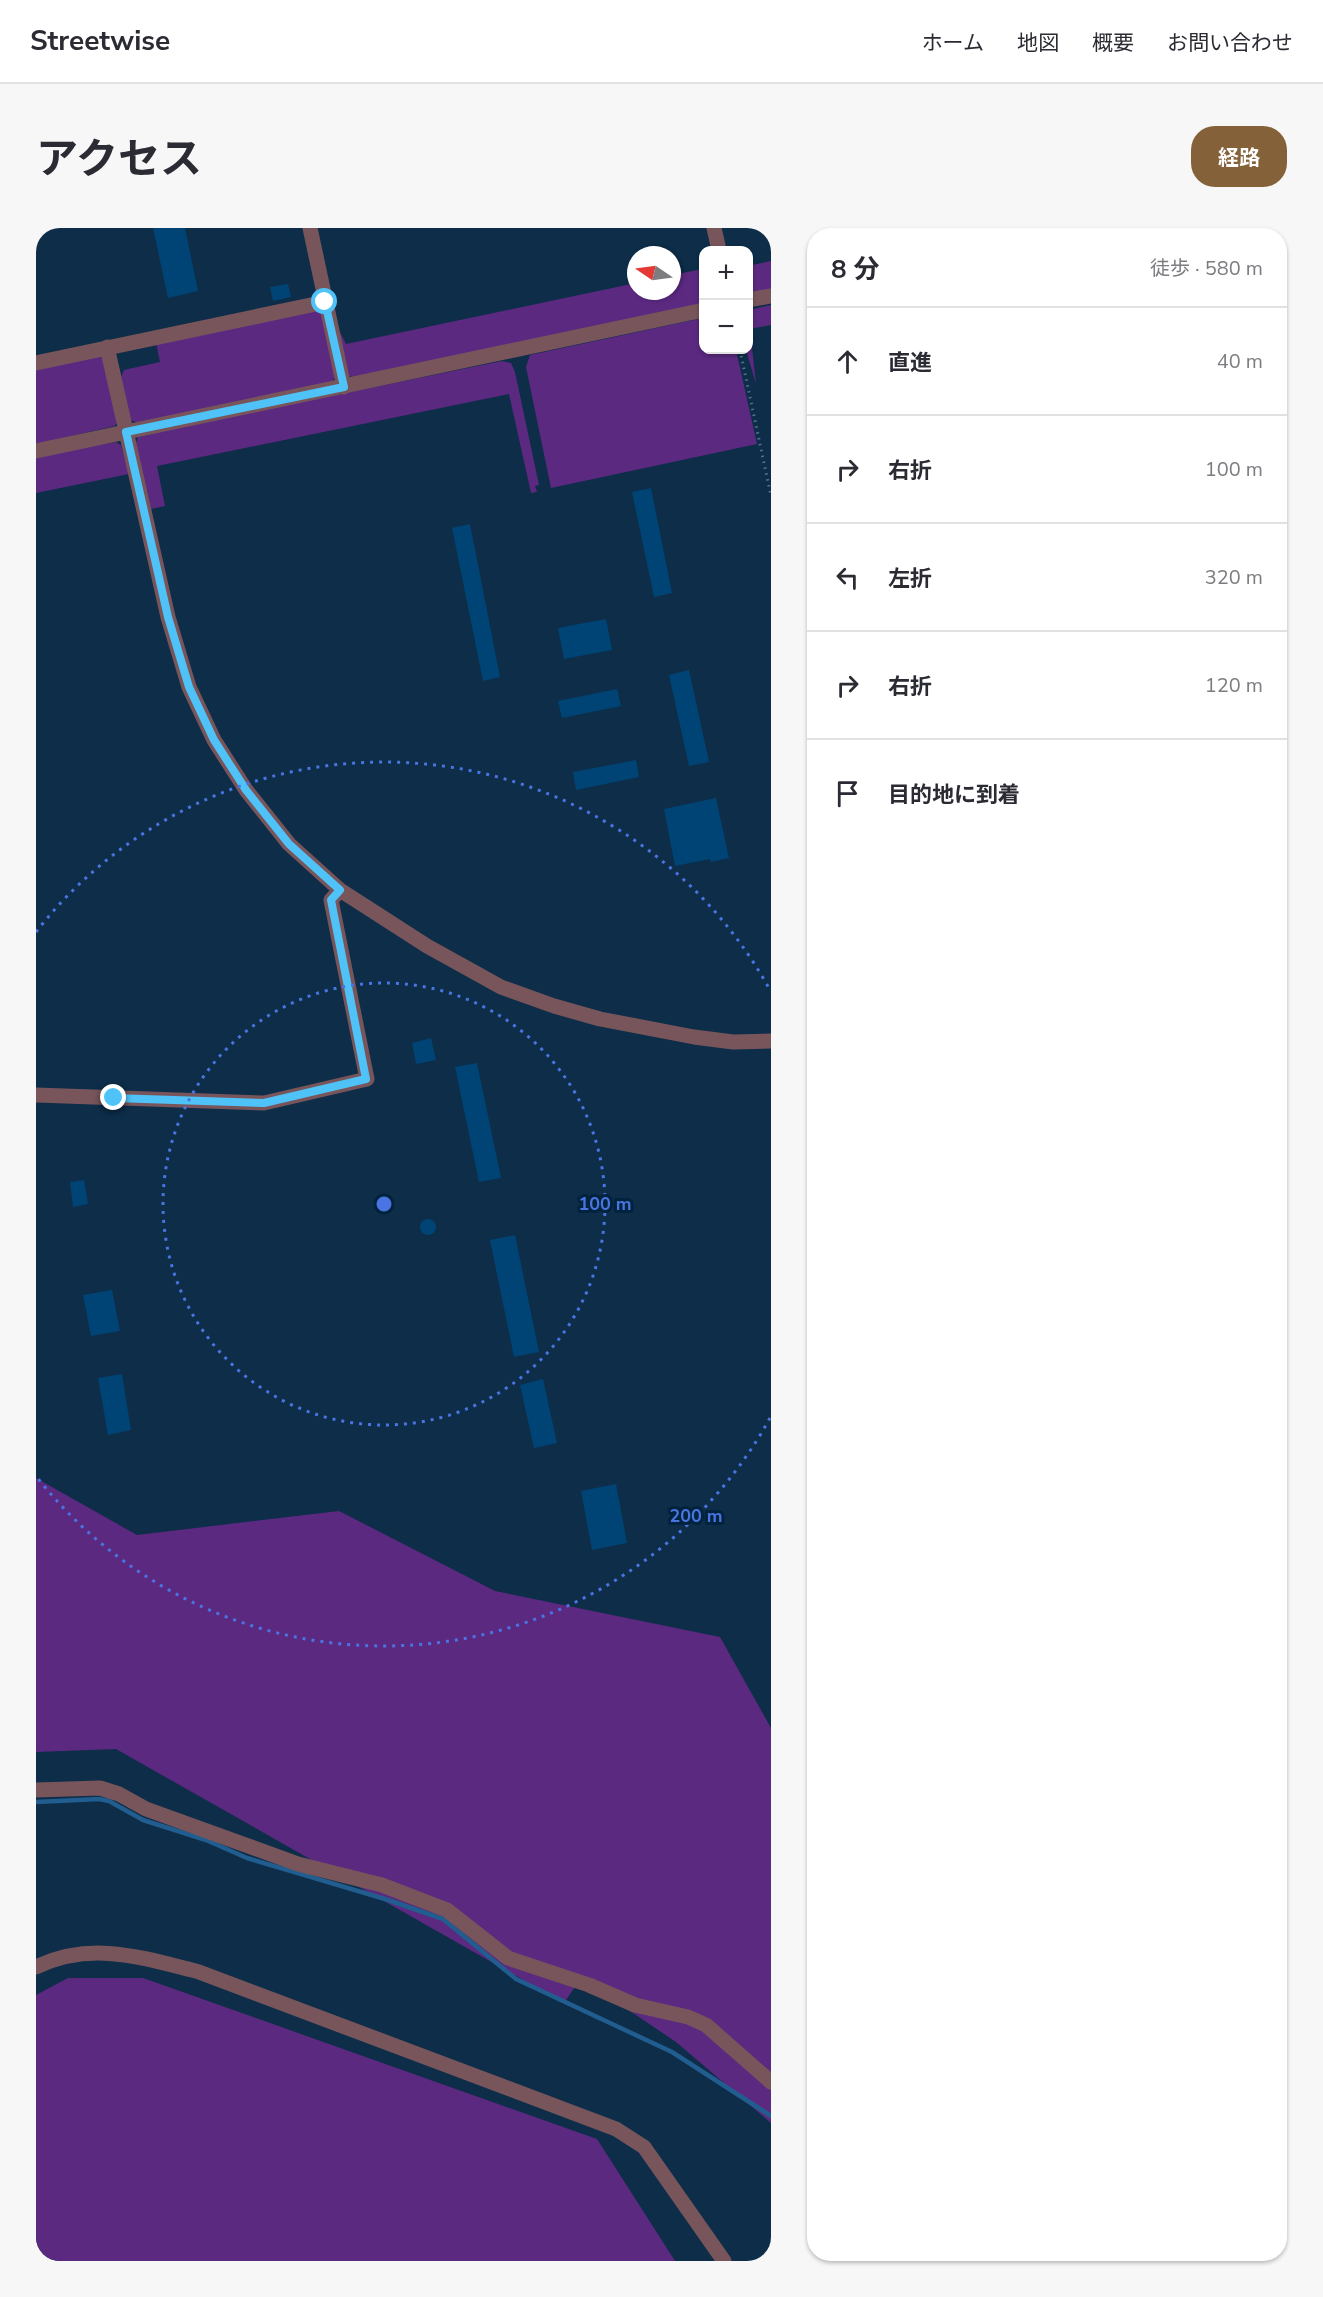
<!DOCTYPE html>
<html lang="ja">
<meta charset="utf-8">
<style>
body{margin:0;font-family:"Nunito Sans","Noto Sans JP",sans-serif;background:#f7f7f7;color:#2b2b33}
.controls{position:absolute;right:18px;top:18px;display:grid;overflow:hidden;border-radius:12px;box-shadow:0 2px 4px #0004}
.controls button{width:54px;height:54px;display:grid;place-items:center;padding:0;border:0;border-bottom:2px solid #e1e1e2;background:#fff;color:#2b2b33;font:30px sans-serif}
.compass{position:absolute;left:591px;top:18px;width:54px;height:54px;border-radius:50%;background:#fff;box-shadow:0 2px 4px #0004;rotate:283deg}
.stop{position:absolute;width:18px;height:18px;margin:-14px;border:4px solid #4fc3f7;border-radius:50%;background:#fff}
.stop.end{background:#4fc3f7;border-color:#fff;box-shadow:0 2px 6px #0008}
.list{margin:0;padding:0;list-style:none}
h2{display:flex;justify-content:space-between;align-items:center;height:78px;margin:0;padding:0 24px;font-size:26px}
h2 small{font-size:20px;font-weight:400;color:#7c7c81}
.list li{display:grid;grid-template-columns:39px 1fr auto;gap:18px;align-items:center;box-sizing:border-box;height:108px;padding:0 24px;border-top:2px solid #e1e1e2}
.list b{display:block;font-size:22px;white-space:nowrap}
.list em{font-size:20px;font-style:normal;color:#7c7c81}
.icon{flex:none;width:33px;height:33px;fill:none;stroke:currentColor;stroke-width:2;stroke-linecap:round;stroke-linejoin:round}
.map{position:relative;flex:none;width:735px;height:2033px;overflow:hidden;border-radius:24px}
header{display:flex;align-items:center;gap:36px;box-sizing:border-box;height:84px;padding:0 30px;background:#fff;border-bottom:2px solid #e1e1e2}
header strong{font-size:28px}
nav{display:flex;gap:33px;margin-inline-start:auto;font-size:21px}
.intro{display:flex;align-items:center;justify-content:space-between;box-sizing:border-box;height:144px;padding:0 36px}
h1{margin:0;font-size:42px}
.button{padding:15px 27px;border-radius:24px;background:#85613a;color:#fff;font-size:21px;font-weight:700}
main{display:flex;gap:36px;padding:0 36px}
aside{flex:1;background:#fff;border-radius:24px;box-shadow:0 2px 4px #0004}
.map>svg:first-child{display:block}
</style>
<header>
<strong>Streetwise</strong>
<nav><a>ホーム</a><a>地図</a><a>概要</a><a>お問い合わせ</a></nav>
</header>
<div class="intro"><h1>アクセス</h1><a class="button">経路</a></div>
<main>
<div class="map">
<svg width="735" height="2033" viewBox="0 0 735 2033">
<rect width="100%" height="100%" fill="#0d2d49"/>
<path fill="#5c2981" d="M 735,33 L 735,62 L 713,67 L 712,38 Z
M 667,41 L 667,76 L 320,150 L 313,148 L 301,98 L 310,116 L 600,55 L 600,63 L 636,63 L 636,47 Z
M 735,77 L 735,97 L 714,101 L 720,156 L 710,122 L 712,122 L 713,82 Z
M 284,82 L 288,87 L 299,148 L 297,153 L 102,195 L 94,192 L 85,149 L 88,142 L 124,134 L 120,114 Z
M 667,90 L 668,122 L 700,122 L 721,216 L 515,260 L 490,139 L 494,127 Z
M 63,127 L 67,130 L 82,193 L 79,198 L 0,216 L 0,141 Z
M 466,133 L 475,135 L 479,144 L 503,257 L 499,258 L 501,264 L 495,265 L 473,166 L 121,238 L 129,278 L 115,281 L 111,262 L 108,262 L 100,215 L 102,209 L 109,206 Z
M 80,214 L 85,217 L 93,246 L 0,265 L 0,228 Z
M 0,1250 L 101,1307 L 303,1283 L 459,1363 L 684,1409 L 735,1500 L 735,1895 L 640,1814 L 545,1750 L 528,1775 L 80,1521 L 0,1524 Z
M 32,1750 L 107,1750 L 561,1911 L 639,2033 L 0,2033 L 0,1767 Z"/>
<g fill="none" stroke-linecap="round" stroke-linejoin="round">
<path stroke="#215d8f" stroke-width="4.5" d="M 0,1574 L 63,1571 L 73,1573 L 107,1592 L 170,1612 L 211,1630 L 349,1671 L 407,1691 L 480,1751 L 636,1824 L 735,1888"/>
</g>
<path fill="#004475" d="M 117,0 L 149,0 L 162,63 L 132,70 Z
M 252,56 L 255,69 L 237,73 L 234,59 Z
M 615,260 L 636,365 L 618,369 L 596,264 Z
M 434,296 L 464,449 L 447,453 L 416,300 Z
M 570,391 L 576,422 L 528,431 L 522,400 Z
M 653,442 L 673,534 L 653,538 L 633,447 Z
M 581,461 L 585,478 L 526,490 L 522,473 Z
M 600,532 L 603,549 L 540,562 L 537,544 Z
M 680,570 L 693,630 L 675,634 L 674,631 L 639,638 L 628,581 Z
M 395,810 L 400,832 L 380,836 L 376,815 Z
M 441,835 L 465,950 L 443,954 L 419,839 Z
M 48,952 L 52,976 L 37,979 L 34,954 Z
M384 999a8 8 0 1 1 16 0a8 8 0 1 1-16 0Z
M 479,1007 L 503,1124 L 478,1129 L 454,1012 Z
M 76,1062 L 84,1103 L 55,1108 L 47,1067 Z
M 86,1146 L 95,1202 L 72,1207 L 62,1150 Z
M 507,1151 L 521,1215 L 498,1220 L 484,1157 Z
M 580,1256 L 591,1315 L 556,1322 L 545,1263 Z"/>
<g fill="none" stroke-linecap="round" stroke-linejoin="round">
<path stroke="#54718c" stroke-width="3" stroke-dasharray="1.5 4.5" stroke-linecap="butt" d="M 704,122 L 735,268"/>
<path stroke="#78555b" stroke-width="15" d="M 274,0 L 308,159
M 678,0 L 683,22
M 712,72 L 735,68
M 71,119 L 132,389 L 153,459 L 178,512 L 210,562 L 253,616 L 304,662 L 391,718 L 465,759 L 518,778 L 564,791 L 658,809 L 697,814 L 735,813
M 0,135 L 289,74
M 0,223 L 668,82
M 0,867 L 228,875 L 331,851 L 295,672 L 304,662
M 0,1562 L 64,1560 L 83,1566 L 110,1581 L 262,1636 L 346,1657 L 411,1682 L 472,1730 L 553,1757 L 599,1777 L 652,1789 L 670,1797 L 735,1854
M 0,1739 C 56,1712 107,1730 163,1744 L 580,1901 L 608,1919 L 688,2033"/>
</g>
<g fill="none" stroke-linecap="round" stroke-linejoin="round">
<path stroke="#4fc3f7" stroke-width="8" d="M 78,870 L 228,875 L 330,851 L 295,672 L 304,662 L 253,616 L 210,562 L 178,512 L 153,459 L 132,389 L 90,204 L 308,159 L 289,74"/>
</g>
<g fill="none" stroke="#4974e1" stroke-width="3" stroke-dasharray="3 6">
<circle cx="348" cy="976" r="221"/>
<path d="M734 1190A441 441 0 0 1 0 1248M0 704A441 441 0 0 1 734 762"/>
</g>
<circle cx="348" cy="976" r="9" fill="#4974e1" stroke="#02233e" stroke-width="3"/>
<g font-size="18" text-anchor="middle" font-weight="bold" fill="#4974e1" stroke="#02233e" stroke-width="6" stroke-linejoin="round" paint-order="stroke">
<text x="569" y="982">100 m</text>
<text x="660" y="1294">200 m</text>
</g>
</svg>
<div class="controls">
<button>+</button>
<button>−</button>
</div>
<svg class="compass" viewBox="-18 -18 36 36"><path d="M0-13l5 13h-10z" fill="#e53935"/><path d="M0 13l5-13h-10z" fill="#7c7c81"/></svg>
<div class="stop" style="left:289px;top:74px"></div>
<div class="stop end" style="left:78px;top:870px"></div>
</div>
<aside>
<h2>8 分<small>徒歩 · 580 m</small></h2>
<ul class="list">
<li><svg class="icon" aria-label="ahead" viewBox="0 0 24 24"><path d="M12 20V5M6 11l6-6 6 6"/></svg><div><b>直進</b></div><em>40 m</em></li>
<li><svg class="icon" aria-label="right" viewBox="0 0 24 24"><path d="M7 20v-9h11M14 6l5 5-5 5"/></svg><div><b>右折</b></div><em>100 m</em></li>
<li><svg class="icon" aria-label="left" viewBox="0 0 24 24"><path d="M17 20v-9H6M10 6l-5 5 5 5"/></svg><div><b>左折</b></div><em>320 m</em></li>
<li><svg class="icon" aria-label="right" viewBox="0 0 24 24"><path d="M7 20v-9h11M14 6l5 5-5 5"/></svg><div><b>右折</b></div><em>120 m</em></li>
<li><svg class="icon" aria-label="arrive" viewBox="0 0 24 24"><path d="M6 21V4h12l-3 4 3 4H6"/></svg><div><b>目的地に到着</b></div></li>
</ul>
</aside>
</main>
